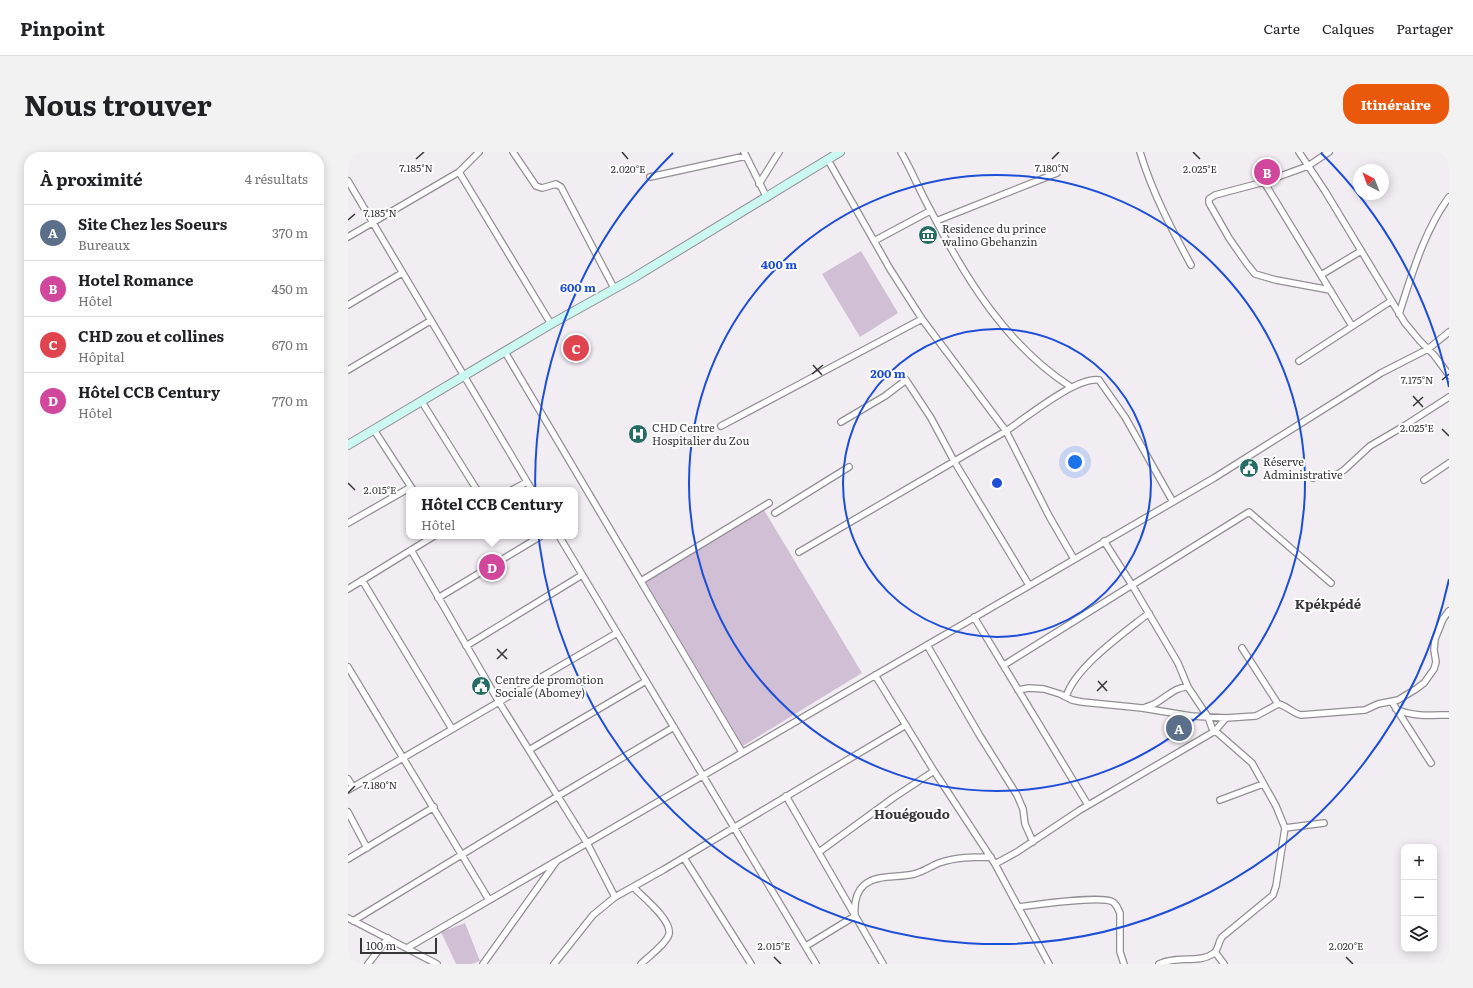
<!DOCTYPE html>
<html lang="fr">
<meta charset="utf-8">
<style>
body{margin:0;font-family:Literata,serif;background:#f2f2f2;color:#202124}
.controls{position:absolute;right:12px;bottom:12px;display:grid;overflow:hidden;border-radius:8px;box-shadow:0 2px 10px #0003}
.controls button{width:36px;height:36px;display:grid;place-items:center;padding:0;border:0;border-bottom:1px solid #e0e0e0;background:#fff;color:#202124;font:20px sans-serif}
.compass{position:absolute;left:1005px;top:12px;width:36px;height:36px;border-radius:50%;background:#fff;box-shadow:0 2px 10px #0003;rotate:318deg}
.scale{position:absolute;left:12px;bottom:10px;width:77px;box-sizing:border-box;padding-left:4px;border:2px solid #373538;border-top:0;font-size:11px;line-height:14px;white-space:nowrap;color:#373538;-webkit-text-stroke:3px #fff;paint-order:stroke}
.you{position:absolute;left:727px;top:310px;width:14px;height:14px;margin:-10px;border:3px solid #fff;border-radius:50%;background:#1a73e8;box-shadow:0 0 0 6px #1a73e833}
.badge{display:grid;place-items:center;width:26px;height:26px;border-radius:50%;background:#ea580c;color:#fff;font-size:13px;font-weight:700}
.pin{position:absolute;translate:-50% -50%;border:2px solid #fff;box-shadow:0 1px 4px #0006}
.popup{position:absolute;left:58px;top:335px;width:172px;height:52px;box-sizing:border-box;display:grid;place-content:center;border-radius:8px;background:#fff;filter:drop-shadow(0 1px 3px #0005);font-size:13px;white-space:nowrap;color:#757577}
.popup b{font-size:15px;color:#202124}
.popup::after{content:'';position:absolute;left:50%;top:100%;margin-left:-8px;border:8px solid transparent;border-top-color:#fff}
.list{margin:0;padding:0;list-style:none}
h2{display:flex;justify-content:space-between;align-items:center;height:52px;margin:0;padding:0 16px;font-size:17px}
h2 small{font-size:13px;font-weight:400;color:#757577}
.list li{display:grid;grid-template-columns:26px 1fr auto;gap:12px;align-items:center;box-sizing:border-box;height:56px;padding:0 16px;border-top:1px solid #e0e0e0}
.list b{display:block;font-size:15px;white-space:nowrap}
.list p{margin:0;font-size:13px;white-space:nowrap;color:#757577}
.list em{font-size:13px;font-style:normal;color:#757577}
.icon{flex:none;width:22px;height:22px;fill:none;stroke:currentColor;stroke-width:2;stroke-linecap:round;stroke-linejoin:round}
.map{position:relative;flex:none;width:1101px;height:812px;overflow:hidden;border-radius:16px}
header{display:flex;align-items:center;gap:24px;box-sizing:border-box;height:56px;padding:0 20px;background:#fff;border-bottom:1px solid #e0e0e0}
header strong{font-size:19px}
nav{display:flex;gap:22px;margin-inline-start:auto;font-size:14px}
.intro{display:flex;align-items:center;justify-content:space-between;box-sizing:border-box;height:96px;padding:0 24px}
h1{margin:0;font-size:28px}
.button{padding:10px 18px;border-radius:16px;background:#ea580c;color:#fff;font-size:14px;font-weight:700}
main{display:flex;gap:24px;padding:0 24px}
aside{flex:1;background:#fff;border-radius:16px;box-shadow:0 2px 10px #0003}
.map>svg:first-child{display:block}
</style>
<header>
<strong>Pinpoint</strong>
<nav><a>Carte</a><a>Calques</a><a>Partager</a></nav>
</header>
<div class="intro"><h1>Nous trouver</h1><a class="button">Itinéraire</a></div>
<main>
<aside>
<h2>À proximité<small>4 résultats</small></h2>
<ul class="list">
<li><span class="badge" style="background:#5c6f8a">A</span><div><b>Site Chez les Soeurs</b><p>Bureaux</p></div><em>370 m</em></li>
<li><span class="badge" style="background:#d1479c">B</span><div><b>Hotel Romance</b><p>Hôtel</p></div><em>450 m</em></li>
<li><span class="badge" style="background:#e0444e">C</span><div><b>CHD zou et collines</b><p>Hôpital</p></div><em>670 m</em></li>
<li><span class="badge" style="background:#d1479c">D</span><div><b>Hôtel CCB Century</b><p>Hôtel</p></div><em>770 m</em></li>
</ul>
</aside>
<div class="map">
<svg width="1101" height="812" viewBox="0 0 1101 812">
<rect width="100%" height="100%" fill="#f2edf3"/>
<path fill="#d1bfd6" d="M 513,99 L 550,161 L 512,185 L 474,122 Z
M 416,358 L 514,521 L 395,594 L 298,430 Z
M 117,771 L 132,809 L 124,812 L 108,812 L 93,780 Z"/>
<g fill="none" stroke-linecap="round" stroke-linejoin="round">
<defs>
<path id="street" d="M 165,0 L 188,34 L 194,36 L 208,32 L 213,35 L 266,136
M 396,0 L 419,46
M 553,0 C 564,19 572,40 583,59 C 617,126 659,194 723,235
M 792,0 C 804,40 823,76 843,113
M 951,0 L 977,39 L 1057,171 L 1072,189 L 1086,203 L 1101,223
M 981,0 L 960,14 L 916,30 L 867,43 L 861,47 L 861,51 L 881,86 L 899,112 L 907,122 L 928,128 L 982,138
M 480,8 L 542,117 L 574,167 L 658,279 C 678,266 727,225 751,228 L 777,265 L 825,350
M 111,20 L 203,172
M 302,25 L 398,4
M 0,29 L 184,338
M 916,30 L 1004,174
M 411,32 L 431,0
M 588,69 L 709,21
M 0,85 L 111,20 L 131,0
M 526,89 L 582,59
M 973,123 L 1013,99
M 0,153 L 54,121
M 1051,162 C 1064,122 1076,79 1101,45
M 157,200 L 394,600
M 951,209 L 1043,149
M 0,218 L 82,169
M 74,250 L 129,338
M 493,270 L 537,244 L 558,228 L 583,266 L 606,309 L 681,433
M 373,274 L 574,167
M 26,278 L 65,338
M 965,326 L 972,323 L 984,324 L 990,322 L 996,318 L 1022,294 L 1056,274 L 1101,245
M 1076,328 L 1101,311
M 164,338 L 179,330
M 427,361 L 501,315
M 0,371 L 63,335
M 211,384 L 468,812
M 756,389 L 784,433 L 830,511 L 840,535 L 860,565 L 864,576 L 904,611 L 928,654 L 937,676 L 928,734 L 925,743 L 874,785 C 870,790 871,797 866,801 C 852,812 829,803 811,812
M 63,398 L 151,550 L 239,691 L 267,745
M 451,400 L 658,279 L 701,364 L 726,407
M 14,428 L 104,577
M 293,429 L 421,351
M 0,437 L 86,384
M 90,446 L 193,384
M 626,465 L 740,653
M 579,493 L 632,584 L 669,643 L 675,657 L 677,672 L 685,690
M 118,494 L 234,423
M 894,496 L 930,552
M 656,513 L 901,360 L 983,431
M 0,515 L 141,748
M 527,523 L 586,619 L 647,712 L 701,812
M 670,538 L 681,536 L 696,537 L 712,542 L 724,548 L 734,550 L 794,556 L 843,564 L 878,566 L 908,564 L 930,552 C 938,553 944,561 953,563 L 1017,558 L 1030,552 L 1050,548 L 1068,537 L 1076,531 L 1086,517 L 1088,510 L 1086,498 L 1087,487 L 1095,467 L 1101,459
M 718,545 C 727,515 776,481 801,461
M 1044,550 L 1083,611
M 796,556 C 800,554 805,553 808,551 C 820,544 827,535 840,535
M 1048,557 C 1064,565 1083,563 1101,563
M 181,598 L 298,529
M 0,627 L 5,635
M 0,638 L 269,481
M 438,644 L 535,812
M 872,648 L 915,632
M 0,660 L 19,696
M 937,676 L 976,671
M 471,700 L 545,646 L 586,619
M 336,706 L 403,812
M 0,707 L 86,655
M 647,712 L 669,700 L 732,658 L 867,579 L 878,566
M 285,735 C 294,744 324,768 321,782 C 319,791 300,805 293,812
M 670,755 C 686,753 754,743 765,750 C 769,753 770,757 772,761 L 772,800 L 776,812
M 0,766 L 89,812
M 5,769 L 210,644 L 326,575
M 458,794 L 507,764 C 506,752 507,741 516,733 C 529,722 550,726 566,722 C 575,720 583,714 591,711 C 608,705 625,705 643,705
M 59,796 L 866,326 L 1033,221 L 1080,197 L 1101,180
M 867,800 L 876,812
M 20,812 L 40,786
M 135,812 L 208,710
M 206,812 L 245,763 L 267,745 L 315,718 L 558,573"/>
<path id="secondary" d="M 0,293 L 203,172 L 282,128 L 492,0"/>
</defs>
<use href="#street" stroke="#938e94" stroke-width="8"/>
<use href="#secondary" stroke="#938e94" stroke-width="10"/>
<use href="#street" stroke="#fff" stroke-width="5.5"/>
<use href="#secondary" stroke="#ccf8f2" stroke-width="8"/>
</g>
<path fill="none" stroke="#373538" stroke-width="1.5" d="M 274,0 L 280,7M 845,0 L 852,7M 68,7 L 76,0M 704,7 L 711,0M 0,68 L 7,62M 465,213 L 474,223M 464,222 L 475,213M 1094,228 L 1101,222M 1065,244 L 1075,255M 1065,254 L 1075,245M 1094,277 L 1101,284M 0,331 L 7,338M 149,497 L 159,507M 149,507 L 159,497M 750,529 L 759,539M 749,539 L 759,529M 0,641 L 7,634M 426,805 L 433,812M 998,805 L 1005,812"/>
<g fill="none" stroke="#1d4ed8" stroke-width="2">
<circle cx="649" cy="331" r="154"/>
<circle cx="649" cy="331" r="308"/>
<path d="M1101 427A462 462 0 1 1 325 1M973 1A462 462 0 0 1 1101 235"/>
</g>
<defs>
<symbol id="museum-disc" viewBox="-11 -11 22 22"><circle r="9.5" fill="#256d64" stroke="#fff"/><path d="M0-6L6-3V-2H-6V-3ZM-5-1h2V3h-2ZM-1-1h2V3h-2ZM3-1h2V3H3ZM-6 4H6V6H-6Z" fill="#fff"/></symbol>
<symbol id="hospital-disc" viewBox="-11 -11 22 22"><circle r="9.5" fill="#256d64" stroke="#fff"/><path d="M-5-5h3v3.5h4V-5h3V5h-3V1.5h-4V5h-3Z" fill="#fff"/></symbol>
<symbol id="civic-disc" viewBox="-11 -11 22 22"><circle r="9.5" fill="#256d64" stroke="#fff"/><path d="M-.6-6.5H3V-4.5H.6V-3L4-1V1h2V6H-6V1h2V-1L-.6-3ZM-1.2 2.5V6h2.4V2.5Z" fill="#fff"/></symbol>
</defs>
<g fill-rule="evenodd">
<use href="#museum-disc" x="569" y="72" width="22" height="22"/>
<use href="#hospital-disc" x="279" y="271" width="22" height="22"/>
<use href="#civic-disc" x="890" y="305" width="22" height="22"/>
<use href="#civic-disc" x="122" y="523" width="22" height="22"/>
</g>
<g text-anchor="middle" stroke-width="4" stroke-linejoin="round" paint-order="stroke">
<g font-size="11" fill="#373538" stroke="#fff" text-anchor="start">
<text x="594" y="81">Residence du prince<tspan x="594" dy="13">walino Gbehanzin</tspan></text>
<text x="304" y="280">CHD Centre<tspan x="304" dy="13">Hospitalier du Zou</tspan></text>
<text x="915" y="314">Réserve<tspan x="915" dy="13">Administrative</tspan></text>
<text x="147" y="532">Centre de promotion<tspan x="147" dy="13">Sociale (Abomey)</tspan></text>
</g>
<g font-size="13" font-weight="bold" fill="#373538" stroke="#fff">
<text x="980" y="457">Kpékpédé</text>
<text x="564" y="667">Houégoudo</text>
</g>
</g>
<g font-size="10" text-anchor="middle" fill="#373538" stroke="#fff" stroke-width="4" stroke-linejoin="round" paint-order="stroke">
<text x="68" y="20">7.185°N</text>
<text x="704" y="20">7.180°N</text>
<text x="280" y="21">2.020°E</text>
<text x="852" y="21">2.025°E</text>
<text x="32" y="65">7.185°N</text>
<text x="1069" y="232">7.175°N</text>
<text x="1069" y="280">2.025°E</text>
<text x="32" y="342">2.015°E</text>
<text x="32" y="637">7.180°N</text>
<text x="426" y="798">2.015°E</text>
<text x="998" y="798">2.020°E</text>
</g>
<circle cx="649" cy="331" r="6" fill="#1d4ed8" stroke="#fff" stroke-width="2"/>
<g font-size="12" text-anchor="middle" font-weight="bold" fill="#1d4ed8" stroke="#fff" stroke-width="4" stroke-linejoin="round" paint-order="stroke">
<text x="431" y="117">400 m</text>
<text x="230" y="140">600 m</text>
<text x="540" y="226">200 m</text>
</g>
</svg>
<div class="controls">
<button>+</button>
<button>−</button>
<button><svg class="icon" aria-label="layers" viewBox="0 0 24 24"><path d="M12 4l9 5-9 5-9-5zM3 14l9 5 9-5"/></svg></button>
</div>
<svg class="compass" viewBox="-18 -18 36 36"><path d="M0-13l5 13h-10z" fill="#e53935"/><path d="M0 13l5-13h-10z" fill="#757577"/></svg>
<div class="scale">100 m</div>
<div class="you"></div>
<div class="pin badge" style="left:831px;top:576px;background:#5c6f8a">A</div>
<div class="pin badge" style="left:919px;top:20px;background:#d1479c">B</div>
<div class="pin badge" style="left:228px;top:196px;background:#e0444e">C</div>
<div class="pin badge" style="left:144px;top:415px;background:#d1479c">D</div>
<div class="popup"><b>Hôtel CCB Century</b>Hôtel</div>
</div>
</main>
